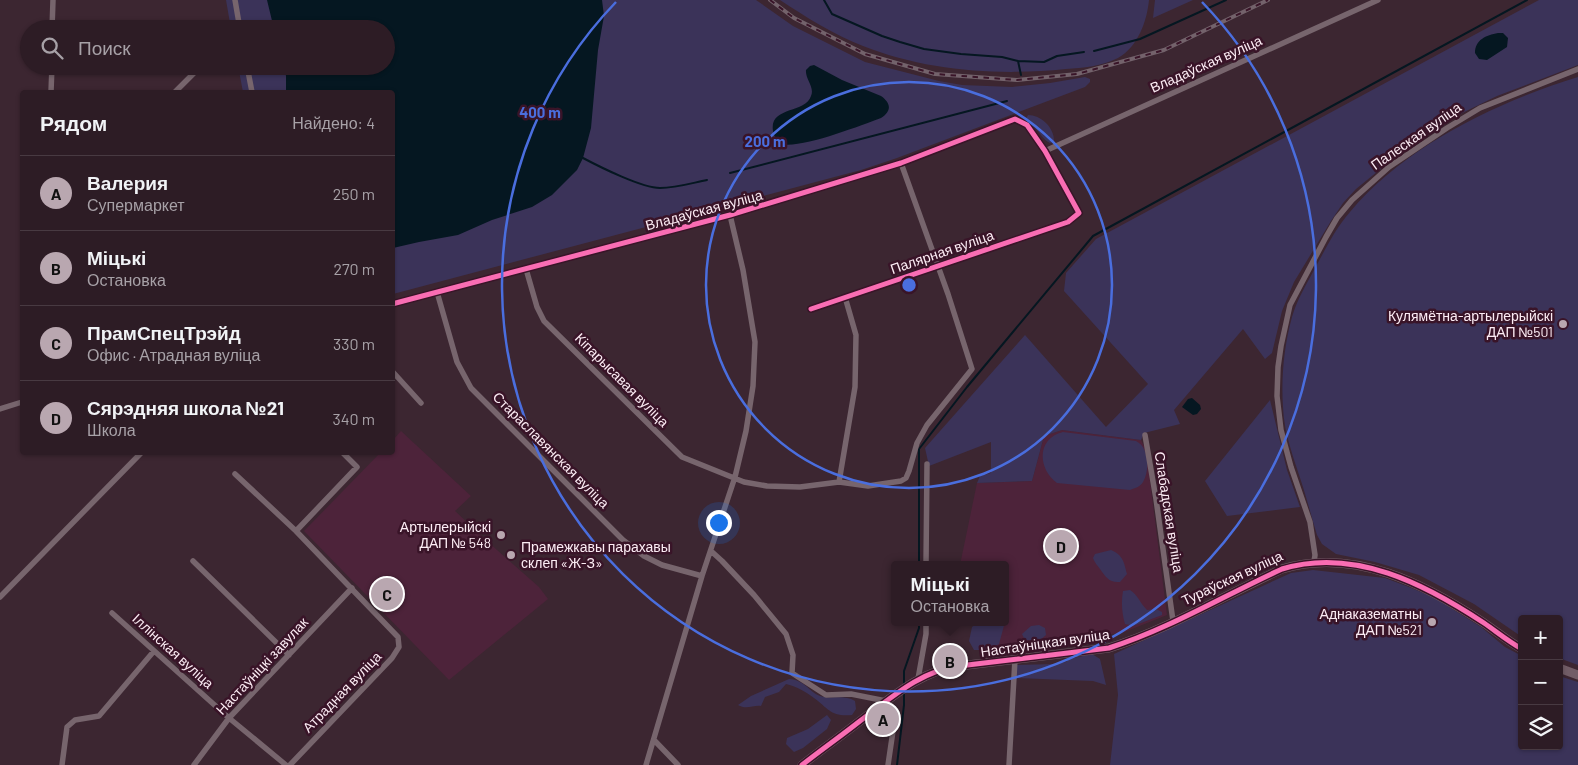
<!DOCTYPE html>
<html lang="ru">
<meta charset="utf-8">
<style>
body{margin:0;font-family:Barlow,sans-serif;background:#392932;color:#f1f3f6}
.controls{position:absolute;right:15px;bottom:15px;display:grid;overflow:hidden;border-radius:5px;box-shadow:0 1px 4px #0004}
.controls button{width:45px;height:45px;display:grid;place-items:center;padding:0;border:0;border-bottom:1px solid #483a42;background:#2d1c25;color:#f1f3f6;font:25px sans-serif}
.you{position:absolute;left:718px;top:522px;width:18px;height:18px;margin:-12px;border:4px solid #fff;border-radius:50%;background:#1a73e8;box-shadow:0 0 0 8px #1a73e833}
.badge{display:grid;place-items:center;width:32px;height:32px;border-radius:50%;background:#b9a7b0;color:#111;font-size:16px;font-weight:700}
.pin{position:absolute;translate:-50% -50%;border:2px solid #fff;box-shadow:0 1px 5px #0006}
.popup{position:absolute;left:891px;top:561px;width:118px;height:65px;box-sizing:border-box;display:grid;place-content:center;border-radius:5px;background:#2d1c25;filter:drop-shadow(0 1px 4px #0005);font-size:16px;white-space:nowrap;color:#a7a1a7}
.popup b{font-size:19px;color:#f1f3f6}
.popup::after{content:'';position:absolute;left:50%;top:100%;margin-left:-10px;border:10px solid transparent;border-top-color:#2d1c25}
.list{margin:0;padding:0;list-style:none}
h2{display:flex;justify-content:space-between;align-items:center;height:65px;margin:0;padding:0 20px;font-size:21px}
h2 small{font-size:16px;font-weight:400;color:#a7a1a7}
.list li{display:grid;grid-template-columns:32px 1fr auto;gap:15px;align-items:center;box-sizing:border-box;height:75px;padding:0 20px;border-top:1px solid #483a42}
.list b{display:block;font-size:19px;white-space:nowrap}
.list p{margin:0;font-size:16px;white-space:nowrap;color:#a7a1a7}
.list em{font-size:16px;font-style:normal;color:#a7a1a7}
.icon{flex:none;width:28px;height:28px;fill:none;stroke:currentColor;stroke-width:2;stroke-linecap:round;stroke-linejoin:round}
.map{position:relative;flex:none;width:1578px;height:765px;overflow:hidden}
.search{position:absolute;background:#2d1c25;box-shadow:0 1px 4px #0004;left:20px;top:20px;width:375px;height:55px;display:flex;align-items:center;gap:12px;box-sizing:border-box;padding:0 18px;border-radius:28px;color:#a7a1a7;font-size:19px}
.panel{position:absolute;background:#2d1c25;box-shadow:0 1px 4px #0004;left:20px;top:90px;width:375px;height:365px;border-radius:5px}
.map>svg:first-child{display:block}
</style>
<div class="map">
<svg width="1578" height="765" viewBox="0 0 1578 765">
<rect width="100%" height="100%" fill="#3c2631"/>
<path fill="#4d233a" d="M 1062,430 L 1141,440 L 1146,450 L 1167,615 L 1122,633 L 1081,637 L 1080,635 L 1070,636 L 1069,639 L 985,651 L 986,622 L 1005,622 L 1005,565 L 960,565 L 977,483 L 1032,481 L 1044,436 Z
M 401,431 L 471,496 L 455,511 L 497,550 L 539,587 L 548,599 L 449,680 L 304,531 L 380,453 L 392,452 L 393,440 Z"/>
<path fill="#3b3359" d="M 226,0 L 756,0 L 793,26 L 865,62 L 939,81 L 962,85 L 1012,87 L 1050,83 L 1085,77 L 1090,79 L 1090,82 L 1085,87 L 897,158 L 861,170 L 393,294 L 392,92 L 243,92 L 238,66 L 386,66 L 386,29 L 231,29 Z
M 780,0 L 1149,0 C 1147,21 1138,47 1118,58 C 1102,66 1083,68 1066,69 C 999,76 926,71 863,46 C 834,35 806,17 780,0 Z
M 1155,0 L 1193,0 L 1153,18 Z
M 1539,0 L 1578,0 L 1578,65 L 1497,96 L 1454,117 L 1394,158 L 1356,189 L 1343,203 L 1331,221 L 1294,282 L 1282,311 L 1272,353 L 1265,359 L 1243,329 L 1174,410 L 1180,424 L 1144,433 L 1141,440 L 1062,430 L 1044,436 L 1032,481 L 977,483 L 980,476 L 991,473 L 991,442 L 929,466 L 925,448 L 1025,335 L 1106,427 L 1148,384 L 1064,291 L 1066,273 L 1096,239 Z
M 1578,77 L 1578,665 L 1559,658 L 1559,619 L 1522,619 L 1522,637 L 1474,604 L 1419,575 L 1375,562 L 1336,554 L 1322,544 L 1317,535 C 1312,519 1308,503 1303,487 C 1295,461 1284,435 1283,407 C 1281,378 1284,346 1292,317 C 1297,300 1306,285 1314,270 C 1325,250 1335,229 1350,212 C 1405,146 1497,102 1578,77 Z
M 1028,115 C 1041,115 1055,128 1054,142 L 1050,143 C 1042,139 1041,133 1035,128 C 1031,125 1029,124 1026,119 Z
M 1270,400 L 1287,470 L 1300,507 L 1227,516 L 1205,481 Z
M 1063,432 L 1136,441 C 1149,447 1150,470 1143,482 C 1140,487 1135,488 1130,490 L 1057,483 C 1037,468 1037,438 1063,432 Z
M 1111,550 C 1123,555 1124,562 1127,574 L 1120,582 C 1109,583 1106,577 1100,569 C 1097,565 1095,563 1093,558 L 1095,554 Z
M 1313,570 L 1385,578 L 1409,587 L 1435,598 L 1481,627 L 1505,647 L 1522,656 L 1522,746 L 1559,746 L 1559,676 L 1578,682 L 1578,765 L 1110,765 L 1118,695 L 1114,654 L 1291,573 Z
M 1130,590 C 1138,595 1140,603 1147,610 L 1156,609 L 1162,612 L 1162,615 L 1133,626 L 1125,624 C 1122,614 1121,602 1123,591 Z
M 978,622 L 1005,622 L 999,644 L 988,650 L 974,650 L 969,641 L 972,627 Z
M 1039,625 L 1045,628 L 1046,635 L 1039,641 L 1025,640 L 1022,634 L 1031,626 Z
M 1092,654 L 1100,659 L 1106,685 L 1093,681 L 1015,678 L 1016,665 L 1055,664 L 1066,662 L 1069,659 Z
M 789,679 C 805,680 808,691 820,696 C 832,700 843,694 855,701 L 856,709 L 852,715 C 831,717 829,709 814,698 C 806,692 796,686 786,684 L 779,692 L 765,697 L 761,706 C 753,705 746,710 738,705 L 751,696 Z
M 827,715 L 831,720 L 827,729 L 803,748 L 794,752 L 786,744 L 787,738 L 808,729 Z"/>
<path fill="#051721" d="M 267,0 L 602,0 L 604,16 L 598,50 L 591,128 L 583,158 L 577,170 L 552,195 L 532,207 L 492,220 L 458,235 L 419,242 L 393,248 L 392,92 L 286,92 L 286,76 L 284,66 L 386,66 L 386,29 L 274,29 Z
M 1498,33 L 1503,33 L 1508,38 L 1507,47 L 1487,60 L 1479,59 L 1475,53 C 1475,40 1486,35 1498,33 Z
M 814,65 L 842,80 L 881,96 C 891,103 892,111 881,118 C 859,126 801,149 781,144 C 776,140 774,136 773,131 C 769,106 805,114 811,96 C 815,87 805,79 806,70 L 810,66 Z
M 1192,398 L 1200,405 L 1201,409 L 1197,414 L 1193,415 L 1182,407 L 1188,399 Z"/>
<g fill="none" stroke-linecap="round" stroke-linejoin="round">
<path stroke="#051721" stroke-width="2" d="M 824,0 L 832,14 L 882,36 L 900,42 L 924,49 L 961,54 L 1002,57 L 1018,61 L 1021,75
M 1094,51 L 1140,39 L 1226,0
M 1018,61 L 1044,62 L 1057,56 L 1084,52
M 583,158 C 600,167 642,188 660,188 C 676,188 692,183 707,180
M 730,173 L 1007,101
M 919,565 L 919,449 L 967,387 L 1093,236 L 1527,0
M 904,685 L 904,671 L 919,628 L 919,622
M 897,765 L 904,705 L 904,692"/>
<path stroke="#77656d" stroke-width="5.5" d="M 235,0 L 240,29
M 52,29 L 53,0
M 247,66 L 252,92
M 51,92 L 52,66
M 175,92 L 201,66
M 1045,151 L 1378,0
M 526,269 L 537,307 L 544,321 L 682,457 L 744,482 L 767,486 L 800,487 L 839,482 L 855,387 L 856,335 L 845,297
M 437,292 L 457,362 L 471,388 L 623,540 L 644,556 L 662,565 L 702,576
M 392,304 L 730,215 L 901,163 L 1015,119 L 1027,125 L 1045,151 L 1079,213 L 1068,222 L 811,309
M 392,371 L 421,403
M 0,409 L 22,402
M 1145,435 L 1156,499 L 1173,621
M 235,474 L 296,531 L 398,637 L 399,647 L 392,658 L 290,765
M 839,482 L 868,486 L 901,481 L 906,478 L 909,471 L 917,443 L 927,425 L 972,369 L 948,294 L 901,163
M 296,531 L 357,467 L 342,452
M 711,551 L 722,561 L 754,595 L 786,634 L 793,655 L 792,673 L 826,695 L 851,694 L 886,701 L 894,724 L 888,765
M 193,561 L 289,655
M 1314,562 L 1315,555 L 1310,522 L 1291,467 L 1281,430 L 1277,396 L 1278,367 L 1281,346 L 1290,305 L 1326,237 L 1337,218 L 1352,200 L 1389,167 L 1447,128 L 1480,108 L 1578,69
M 926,565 L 927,464
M 0,597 L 142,452
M 112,613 L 229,718 L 286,765
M 918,679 L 926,634 L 926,622
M 654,740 L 678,765
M 62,765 L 67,727 L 75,720 L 99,716 L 154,651
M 194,765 L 229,718 L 352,588
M 646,765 L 702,576 L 735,477 L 746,431 L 753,386 L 755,342 L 743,270 L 730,215
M 1009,765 L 1015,659"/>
<path stroke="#725d67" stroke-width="9" d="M 1559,668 L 1578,675
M 802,765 C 821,750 841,736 860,721 C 891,698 920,671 959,666 L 1109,648 C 1169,629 1225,595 1282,569 C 1354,547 1425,584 1484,623 C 1497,632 1509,642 1522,649"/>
<defs>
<path id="rail" d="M 770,0 L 794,18 L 865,54 L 935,74 L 1017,80 L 1077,74 L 1164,50 L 1268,0"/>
</defs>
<use href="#rail" stroke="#73626b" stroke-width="4"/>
<use href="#rail" stroke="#391428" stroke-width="2" stroke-dasharray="5.5" stroke-linecap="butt"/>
<defs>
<path id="cycleway" d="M 392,304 L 730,215 L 901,163 L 1015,119 L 1027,125 L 1045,151 L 1079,213 L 1068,222 L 811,309
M 802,765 C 821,750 841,736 860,721 C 891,698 920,671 959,666 L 1109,648 C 1169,629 1225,595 1282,569 C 1354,547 1425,584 1484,623 C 1497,632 1509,642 1522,649"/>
</defs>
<use href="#cycleway" stroke="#391428" stroke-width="8"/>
<use href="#cycleway" stroke="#f96db3" stroke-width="5"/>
</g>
<g fill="none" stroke="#4a6ede" stroke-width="2.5">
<circle cx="909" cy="285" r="203"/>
<path d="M1202 2A407 407 0 1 1 616 2"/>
</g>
<g fill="#b9a7b0" stroke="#391428" stroke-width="2">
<circle cx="1563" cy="324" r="5"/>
<circle cx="501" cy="535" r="5"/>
<circle cx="511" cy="555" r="5"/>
<circle cx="1432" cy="622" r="5"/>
</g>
<g text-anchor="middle" stroke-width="5" stroke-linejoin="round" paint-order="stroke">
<g font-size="14" fill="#fcecf4" stroke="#391428">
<text transform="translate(1206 64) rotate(-24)" y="5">Владаўская вуліца</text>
<text transform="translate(1416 136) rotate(-35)" y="5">Палеская вуліца</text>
<text transform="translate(704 210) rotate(-15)" y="5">Владаўская вуліца</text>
<text transform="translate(942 252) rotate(-19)" y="5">Палярная вуліца</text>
<text transform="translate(622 380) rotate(45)" y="5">Кіпарысавая вуліца</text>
<text transform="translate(551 450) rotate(45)" y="5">Стараславянская вуліца</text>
<text transform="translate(1169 512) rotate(81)" y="5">Слабадская вуліца</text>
<text transform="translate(1232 578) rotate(-25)" y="5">Тураўская вуліца</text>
<text transform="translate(1045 643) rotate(-8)" y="5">Настаўніцкая вуліца</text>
<text transform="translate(173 651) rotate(42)" y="5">Іллінская вуліца</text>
<text transform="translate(262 666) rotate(-47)" y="5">Настаўніцкі завулак</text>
<text transform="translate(342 692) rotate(-46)" y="5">Атрадная вуліца</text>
</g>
<g font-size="14" fill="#fcecf4" stroke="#391428" text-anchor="end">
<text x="1553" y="321">Кулямётна-артылерыйскі<tspan x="1553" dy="16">ДАП №501</tspan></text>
<text x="491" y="532">Артылерыйскі<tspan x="491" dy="16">ДАП № 548</tspan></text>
<text x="521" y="552" text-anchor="start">Прамежкавы парахавы<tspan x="521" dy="16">склеп «Ж-З»</tspan></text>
<text x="1422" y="619">Аднаказематны<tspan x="1422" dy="16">ДАП №521</tspan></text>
</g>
</g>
<circle cx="909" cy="285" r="8" fill="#4a6ede" stroke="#391428" stroke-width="2.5"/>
<g font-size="15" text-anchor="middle" font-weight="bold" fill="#4a6ede" stroke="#391428" stroke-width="5" stroke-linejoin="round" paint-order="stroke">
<text x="540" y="118">400 m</text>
<text x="765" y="147">200 m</text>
</g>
</svg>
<div class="controls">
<button>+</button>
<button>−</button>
<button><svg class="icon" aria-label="layers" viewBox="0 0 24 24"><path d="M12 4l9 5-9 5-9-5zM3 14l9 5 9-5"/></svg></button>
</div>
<div class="you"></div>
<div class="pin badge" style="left:883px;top:719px">A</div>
<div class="pin badge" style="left:950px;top:661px">B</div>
<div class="popup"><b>Міцькі</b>Остановка</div>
<div class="pin badge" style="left:387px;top:594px">C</div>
<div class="pin badge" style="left:1061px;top:546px">D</div>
<div class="search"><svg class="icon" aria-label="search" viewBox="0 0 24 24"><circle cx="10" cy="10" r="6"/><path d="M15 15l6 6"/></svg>Поиск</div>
<section class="panel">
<h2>Рядом<small>Найдено: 4</small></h2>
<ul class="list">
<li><span class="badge">A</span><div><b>Валерия</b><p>Супермаркет</p></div><em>250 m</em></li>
<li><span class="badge">B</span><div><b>Міцькі</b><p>Остановка</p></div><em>270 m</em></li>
<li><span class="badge">C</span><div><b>ПрамСпецТрэйд</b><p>Офис · Атрадная вуліца</p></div><em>330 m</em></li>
<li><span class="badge">D</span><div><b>Сярэдняя школа №21</b><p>Школа</p></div><em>340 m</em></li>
</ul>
</section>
</div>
